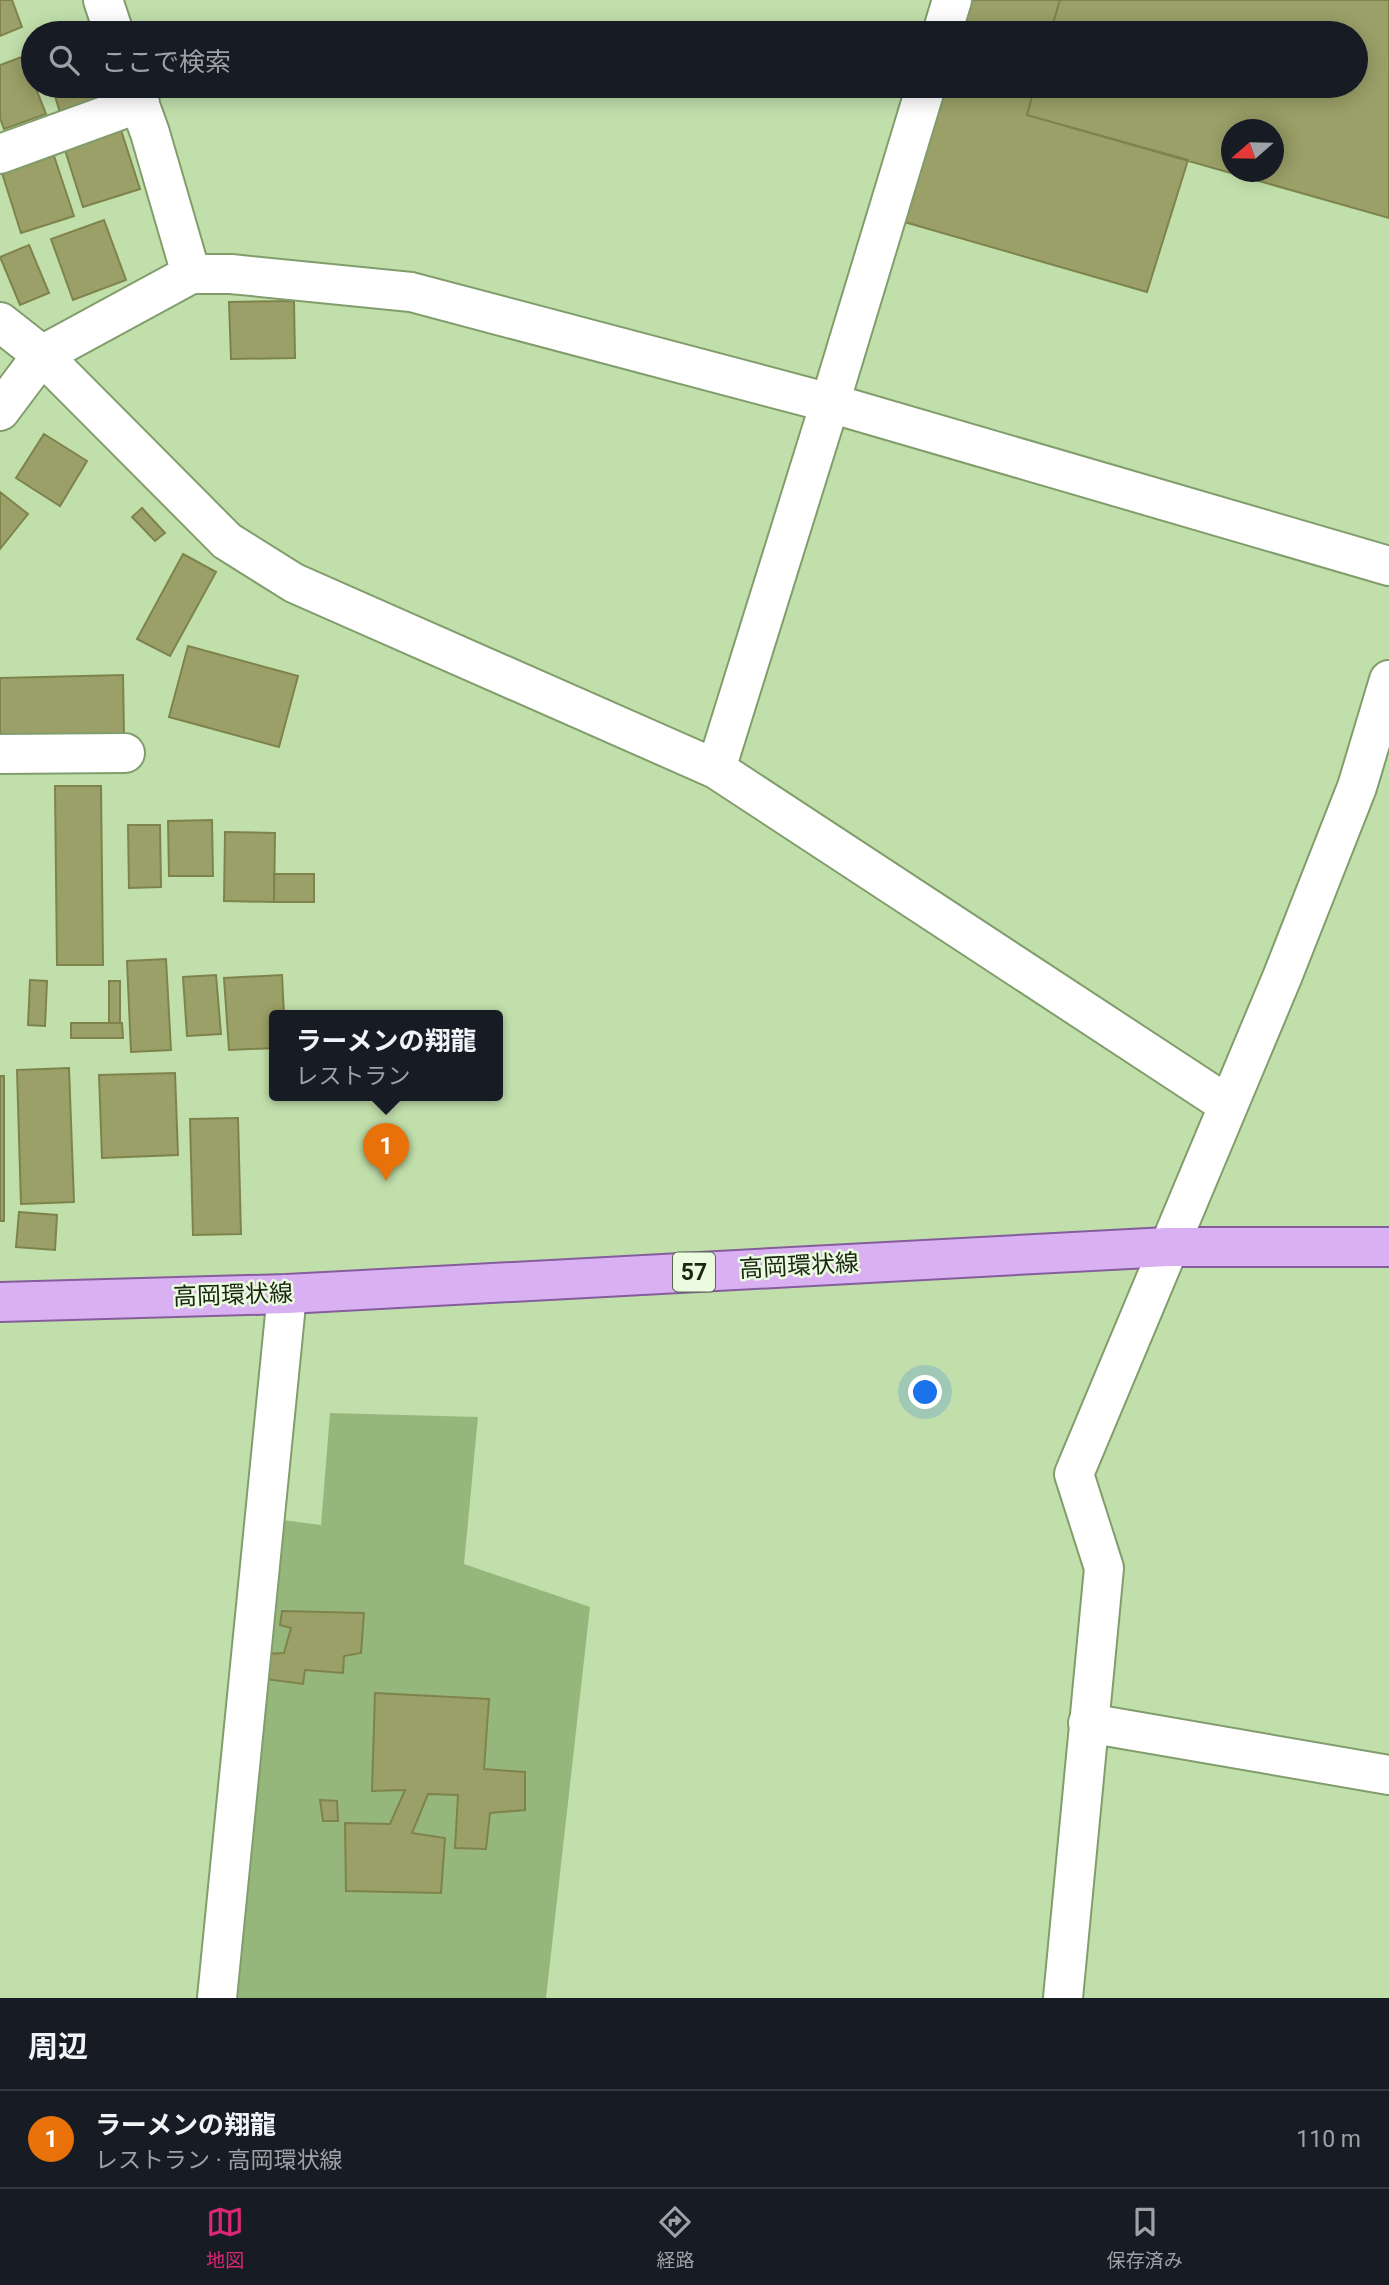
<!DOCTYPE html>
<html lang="ja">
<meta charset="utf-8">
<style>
body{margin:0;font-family:Roboto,"Noto Sans JP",sans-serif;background:#20242c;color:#f1f3f6}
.compass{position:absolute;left:1221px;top:119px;width:63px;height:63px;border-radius:50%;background:#171b24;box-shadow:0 4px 18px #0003;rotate:250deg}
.you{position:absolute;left:926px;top:1393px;width:24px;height:24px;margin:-18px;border:5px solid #fff;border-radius:50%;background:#1a73e8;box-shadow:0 0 0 10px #1a73e833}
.badge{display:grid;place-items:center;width:46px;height:46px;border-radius:50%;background:#db2777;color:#fff;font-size:23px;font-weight:700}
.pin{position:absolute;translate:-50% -58px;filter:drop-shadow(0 2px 4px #0008)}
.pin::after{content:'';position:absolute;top:37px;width:24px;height:21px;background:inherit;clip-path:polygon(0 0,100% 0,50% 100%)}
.popup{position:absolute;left:269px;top:1010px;width:234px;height:91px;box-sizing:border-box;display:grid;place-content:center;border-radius:7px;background:#171b24;filter:drop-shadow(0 2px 5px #0005);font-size:23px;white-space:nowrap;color:#9ea1a6}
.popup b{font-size:26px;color:#f1f3f6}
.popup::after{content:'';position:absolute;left:50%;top:100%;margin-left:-14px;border:14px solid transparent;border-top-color:#171b24}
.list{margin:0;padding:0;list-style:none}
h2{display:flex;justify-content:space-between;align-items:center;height:91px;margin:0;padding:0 28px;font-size:30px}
h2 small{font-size:23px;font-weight:400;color:#9ea1a6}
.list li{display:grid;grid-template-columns:46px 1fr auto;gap:21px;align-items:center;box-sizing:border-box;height:98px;padding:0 28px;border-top:2px solid #363941}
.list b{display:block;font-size:26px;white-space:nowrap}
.list p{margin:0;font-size:23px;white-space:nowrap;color:#9ea1a6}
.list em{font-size:23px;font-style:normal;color:#9ea1a6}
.icon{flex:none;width:38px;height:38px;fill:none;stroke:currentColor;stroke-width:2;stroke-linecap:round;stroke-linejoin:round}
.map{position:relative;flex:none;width:1389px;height:1998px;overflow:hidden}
.search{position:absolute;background:#171b24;box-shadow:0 4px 18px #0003;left:21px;right:21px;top:21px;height:77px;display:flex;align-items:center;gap:18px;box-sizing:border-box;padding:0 24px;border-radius:38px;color:#9ea1a6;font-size:26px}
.sheet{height:189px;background:#171b24}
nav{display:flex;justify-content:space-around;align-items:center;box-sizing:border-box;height:98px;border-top:2px solid #363941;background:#171b24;font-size:19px;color:#9ea1a6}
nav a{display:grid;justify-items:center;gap:4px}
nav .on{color:#db2777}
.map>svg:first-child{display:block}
</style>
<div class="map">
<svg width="1389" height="1998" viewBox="0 0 1389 1998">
<rect width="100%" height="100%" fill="#c1dfab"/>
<path fill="#96b77c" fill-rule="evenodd" d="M 330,1413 L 478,1417 L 464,1564 L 590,1607 L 546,1998 L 225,1998 L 275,1519 L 321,1525 ZM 282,1611 L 364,1614 L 361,1653 L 344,1656 L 343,1673 L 305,1670 L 303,1684 L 265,1679 L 266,1654 L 284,1653 L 291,1628 L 280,1625 ZM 375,1693 L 489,1699 L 484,1769 L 525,1772 L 525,1809 L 490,1813 L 455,1848 L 458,1795 L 428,1794 L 412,1833 L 445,1838 L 441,1892 L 346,1891 L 345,1823 L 390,1824 L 405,1790 Z"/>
<path fill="#9ba068" stroke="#7e834c" stroke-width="2" fill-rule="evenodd" d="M 0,0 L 12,0 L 22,27 L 0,36 Z
M 961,0 L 1060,0 L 1050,33 L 951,33 Z
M 1060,0 L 1389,0 L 1389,218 L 1027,115 L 1035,86 L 1356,86 L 1356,33 L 1050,33 ZM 1232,130 L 1274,130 L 1274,172 L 1232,172 Z
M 24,56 L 33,86 L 35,86 L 46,114 L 4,129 L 0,118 L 0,65 Z
M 52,86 L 107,86 L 111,100 L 61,116 Z
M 935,86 L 1035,86 L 1027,115 L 1188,160 L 1147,292 L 894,219 Z
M 121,130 L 140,189 L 83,207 L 64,147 Z
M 54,156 L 74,216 L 21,233 L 2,173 Z
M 104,220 L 126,280 L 73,300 L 51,239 Z
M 29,245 L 49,293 L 20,305 L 0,257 Z
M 294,301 L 295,358 L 231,359 L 229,302 Z
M 44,434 L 87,461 L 60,506 L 16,478 Z
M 0,492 L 28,514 L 0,549 Z
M 142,508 L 165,533 L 155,541 L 132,517 Z
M 183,554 L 216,572 L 170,656 L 137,639 Z
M 188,646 L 298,676 L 279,747 L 169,717 Z
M 123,675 L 124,737 L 0,740 L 0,678 Z
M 55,786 L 101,786 L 103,965 L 57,965 Z
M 212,820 L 213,876 L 169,876 L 168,821 Z
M 128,825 L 160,825 L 161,887 L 129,888 Z
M 225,832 L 275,833 L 274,902 L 224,901 Z
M 274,874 L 314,874 L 314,902 L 274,902 Z
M 166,959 L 171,1050 L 131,1052 L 127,961 Z
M 216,975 L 221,1034 L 187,1036 L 183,977 Z
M 282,975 L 284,1015 L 274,1015 L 274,1048 L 229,1050 L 224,978 Z
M 30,980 L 47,981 L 45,1026 L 28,1025 Z
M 109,981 L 120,981 L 120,1023 L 109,1023 Z
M 71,1023 L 122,1023 L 123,1038 L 71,1038 Z
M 69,1068 L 74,1202 L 21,1204 L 17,1070 Z
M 175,1073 L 178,1155 L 102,1158 L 99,1075 Z
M 0,1076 L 4,1076 L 4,1221 L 0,1221 Z
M 238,1118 L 241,1234 L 193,1235 L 190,1119 Z
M 19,1212 L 57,1215 L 55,1250 L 16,1247 Z
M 282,1611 L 364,1613 L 361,1653 L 344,1656 L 343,1673 L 305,1670 L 303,1684 L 265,1679 L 266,1654 L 284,1653 L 291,1628 L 280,1625 Z
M 375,1693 L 489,1699 L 484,1769 L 525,1772 L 525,1810 L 490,1813 L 486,1849 L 455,1848 L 458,1795 L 428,1794 L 412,1833 L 445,1838 L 441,1893 L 346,1891 L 345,1823 L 390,1824 L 405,1790 L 372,1791 Z
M 320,1800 L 337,1801 L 338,1821 L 323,1821 Z"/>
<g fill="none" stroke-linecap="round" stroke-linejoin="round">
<defs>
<path id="minor" d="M 103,0 L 114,33
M 942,33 L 952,0
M 133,86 L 150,133 L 191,274
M 0,154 L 140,103
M 0,322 L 42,355 L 227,541 L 294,583 L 716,769 L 1228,1105
M 0,411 L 42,355 L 191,274 L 231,274 L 411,292 L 830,403 L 1389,566
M 0,754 L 125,753
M 716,769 L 830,403 L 926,86
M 1088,1723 L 1389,1775
M 217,1998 L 287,1294
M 1063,1998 L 1104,1568 L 1074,1474 L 1283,975 L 1357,787 L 1389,680"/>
<path id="major" d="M 0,1302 L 287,1294 L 1167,1247 L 1389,1247"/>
</defs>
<use href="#minor" stroke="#819d6c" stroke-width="42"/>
<use href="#major" stroke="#865d9c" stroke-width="42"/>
<use href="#minor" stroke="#fff" stroke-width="38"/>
<use href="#major" stroke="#d9b0f1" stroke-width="38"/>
</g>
<g text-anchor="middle" stroke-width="5" stroke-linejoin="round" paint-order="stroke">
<rect fill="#ebfbe0" stroke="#596650" stroke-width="2" x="673" y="1252.5" width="42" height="39" rx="5"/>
<g font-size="23" font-weight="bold" fill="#1b2612">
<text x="694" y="1280">57</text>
</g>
<g font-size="24" fill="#1b2612" stroke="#ebfbe0">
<text transform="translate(799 1266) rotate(-3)" y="8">高岡環状線</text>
<text transform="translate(233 1295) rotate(-2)" y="8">高岡環状線</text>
</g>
</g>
</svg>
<svg class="compass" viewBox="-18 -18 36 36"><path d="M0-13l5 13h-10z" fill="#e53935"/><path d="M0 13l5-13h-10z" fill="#9ea1a6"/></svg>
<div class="you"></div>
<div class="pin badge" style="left:386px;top:1181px;background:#e8710a">1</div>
<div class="popup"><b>ラーメンの翔龍</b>レストラン</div>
<div class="search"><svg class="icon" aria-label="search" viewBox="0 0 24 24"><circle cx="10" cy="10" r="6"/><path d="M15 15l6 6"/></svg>ここで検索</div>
</div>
<section class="sheet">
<h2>周辺<small></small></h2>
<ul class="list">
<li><span class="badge" style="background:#e8710a">1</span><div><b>ラーメンの翔龍</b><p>レストラン · 高岡環状線</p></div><em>110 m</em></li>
</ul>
</section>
<nav>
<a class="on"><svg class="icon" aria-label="map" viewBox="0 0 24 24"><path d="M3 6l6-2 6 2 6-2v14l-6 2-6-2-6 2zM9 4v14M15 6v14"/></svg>地図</a>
<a><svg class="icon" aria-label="directions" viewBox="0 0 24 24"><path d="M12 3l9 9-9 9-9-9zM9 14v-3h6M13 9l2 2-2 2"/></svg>経路</a>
<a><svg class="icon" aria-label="saved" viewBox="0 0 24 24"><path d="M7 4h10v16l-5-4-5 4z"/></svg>保存済み</a>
</nav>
